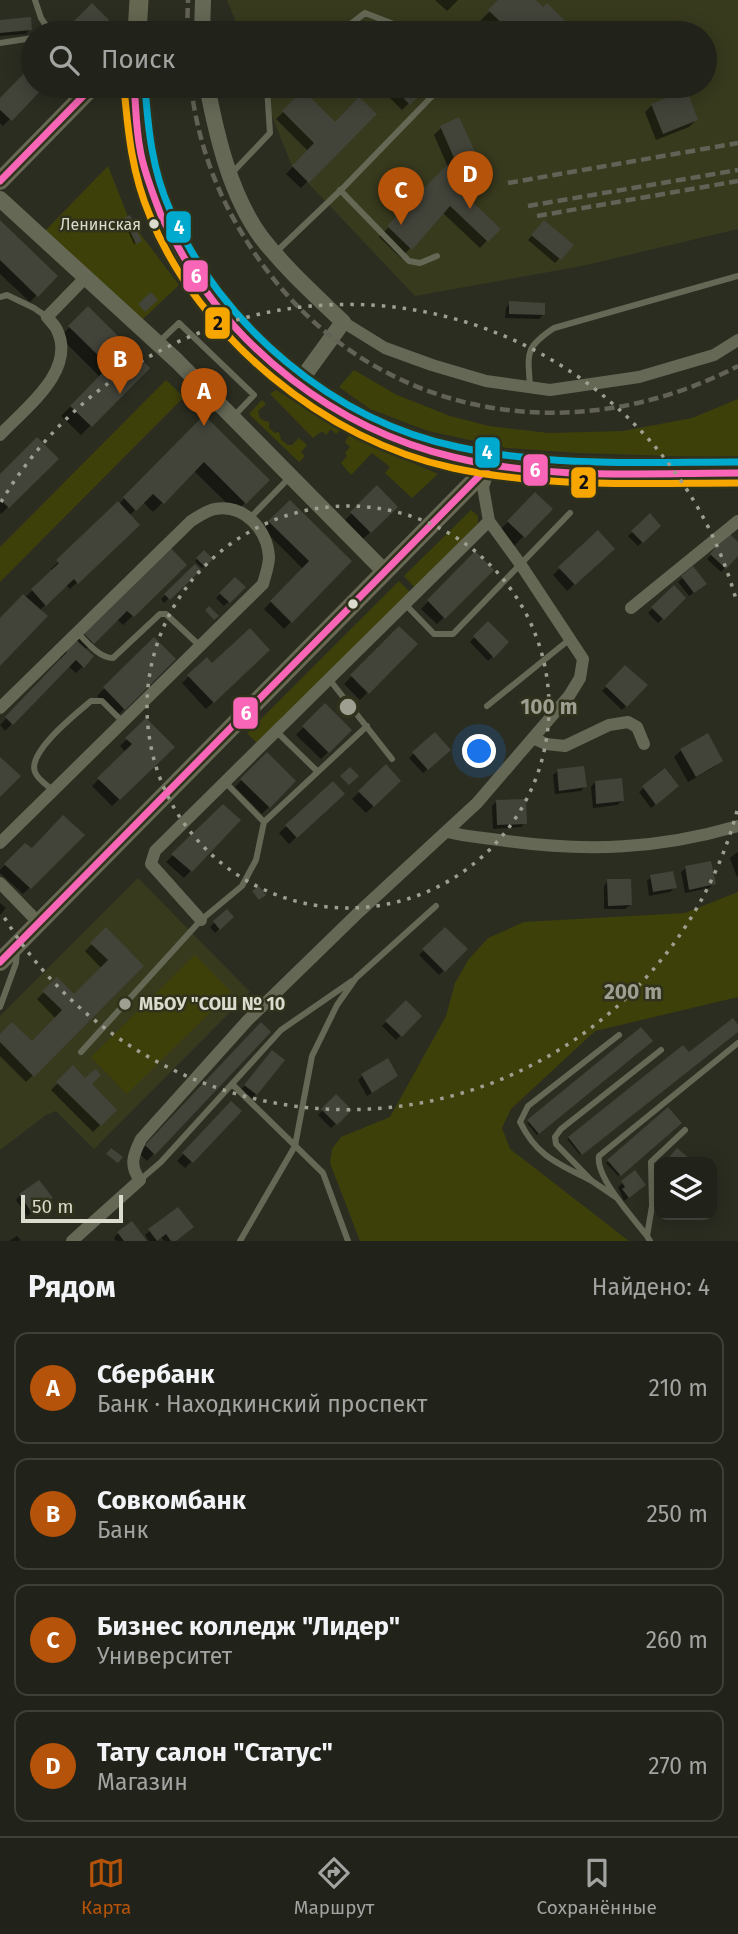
<!DOCTYPE html>
<html lang="ru">
<meta charset="utf-8">
<style>
body{margin:0;font-family:"Fira Sans",sans-serif;background:#2d2f26;color:#f1f3f6}
.controls{position:absolute;right:21px;bottom:21px;display:grid;overflow:hidden;border-radius:14px;box-shadow:0 4px 18px #0003}
.controls button{width:63px;height:63px;display:grid;place-items:center;padding:0;border:0;border-bottom:2px solid #3e3f38;background:#212219;color:#f1f3f6;font:35px sans-serif}
.scale{position:absolute;left:21px;bottom:18px;width:102px;box-sizing:border-box;padding-left:7px;border:4px solid #dbdcce;border-top:0;font-size:19px;line-height:24px;white-space:nowrap;color:#dbdcce;-webkit-text-stroke:5px #30321c;paint-order:stroke}
.you{position:absolute;left:480px;top:752px;width:24px;height:24px;margin:-18px;border:5px solid #fff;border-radius:50%;background:#1a73e8;box-shadow:0 0 0 10px #1a73e833}
.badge{display:grid;place-items:center;width:46px;height:46px;border-radius:50%;background:#b45309;color:#fff;font-size:23px;font-weight:700}
.pin{position:absolute;translate:-50% -58px;filter:drop-shadow(0 2px 4px #0008)}
.pin::after{content:'';position:absolute;top:37px;width:24px;height:21px;background:inherit;clip-path:polygon(0 0,100% 0,50% 100%)}
.list{margin:0;padding:0;list-style:none}
h2{display:flex;justify-content:space-between;align-items:center;height:91px;margin:0;padding:0 28px;font-size:30px}
h2 small{font-size:23px;font-weight:400;color:#a2a4a2}
.list li{display:grid;grid-template-columns:46px 1fr auto;gap:21px;align-items:center;box-sizing:border-box;height:112px;margin:0 14px 14px;padding:0 14px;border:2px solid #3e3f38;border-radius:14px}
.list b{display:block;font-size:26px;white-space:nowrap}
.list p{margin:0;font-size:23px;white-space:nowrap;color:#a2a4a2}
.list em{font-size:23px;font-style:normal;color:#a2a4a2}
.icon{flex:none;width:38px;height:38px;fill:none;stroke:currentColor;stroke-width:2;stroke-linecap:round;stroke-linejoin:round}
.map{position:relative;flex:none;width:738px;height:1241px;overflow:hidden}
.search{position:absolute;background:#212219;box-shadow:0 4px 18px #0003;left:21px;right:21px;top:21px;height:77px;display:flex;align-items:center;gap:18px;box-sizing:border-box;padding:0 24px;border-radius:38px;color:#a2a4a2;font-size:26px}
.sheet{height:595px;background:#212219}
nav{display:flex;justify-content:space-around;align-items:center;box-sizing:border-box;height:98px;border-top:2px solid #3e3f38;background:#212219;font-size:19px;color:#a2a4a2}
nav a{display:grid;justify-items:center;gap:4px}
nav .on{color:#b45309}
.map>svg:first-child{display:block}
</style>
<div class="map">
<svg width="738" height="1241" viewBox="0 0 738 1241">
<rect width="100%" height="100%" fill="#2c2d21"/>
<path fill="#383a1e" d="M 227,0 L 738,0 L 738,229 L 582,266 L 415,296 L 292,166 L 260,86 L 705,86 L 705,33 L 240,33 Z
M 138,878 L 250,992 L 94,1149 L 56,1111 L 46,1115 L 0,1150 L 0,1016 Z"/>
<path fill="#3e400a" d="M 108,166 L 129,219 L 179,285 L 142,320 L 44,232 Z
M 354,370 L 397,395 L 450,416 L 489,426 L 549,433 L 623,431 L 692,418 L 738,399 L 738,458 L 577,453 L 507,448 L 428,431 L 370,409 L 339,387 Z
M 166,380 L 184,397 L 0,582 L 0,547 Z
M 276,390 L 340,430 L 336,434 L 331,429 L 326,435 L 322,431 L 313,438 L 270,394 Z
M 262,400 L 266,404 L 258,411 C 259,420 262,420 269,422 L 269,428 L 275,433 L 279,432 L 281,440 L 288,445 L 292,445 L 299,438 L 307,445 L 301,452 L 305,456 L 299,462 L 249,414 Z
M 349,435 L 438,474 L 412,498 L 385,473 L 390,467 L 372,453 L 351,475 L 341,463 L 347,456 L 345,453 L 350,447 L 345,442 Z
M 471,510 L 478,516 L 478,523 L 415,588 L 404,576 Z
M 399,581 L 410,592 L 258,744 L 247,733 Z
M 738,892 L 738,997 L 595,1031 L 511,1109 L 502,1128 L 510,1149 L 629,1241 L 360,1241 L 330,1163 L 332,1149 L 341,1137 L 390,1117 L 446,1016 L 455,983 L 469,959 L 488,938 L 524,922 L 685,913 Z
M 195,955 L 231,992 L 127,1094 L 91,1057 Z"/>
<path fill="#0007" d="M 435,0 L 458,0 L 447,11 Z
M 501,0 L 533,0 L 562,21 L 550,33 L 493,33 L 480,21 Z
M 92,5 L 107,20 L 94,33 L 64,33 Z
M 0,22 L 30,29 L 26,34 L 0,36 Z
M 33,66 L 33,86 L 43,86 L 3,126 L 0,123 L 0,101 Z
M 397,86 L 426,86 L 402,110 L 387,95 Z
M 303,93 L 335,125 L 374,114 L 301,188 L 286,174 L 308,151 L 276,119 Z
M 652,105 L 696,120 L 689,127 L 656,140 L 645,112 Z
M 459,120 L 476,158 L 469,165 L 450,173 L 462,194 L 498,229 L 480,248 L 443,213 L 401,258 L 379,237 L 448,167 L 434,135 L 441,128 Z
M 129,218 L 138,242 L 134,244 L 123,221 Z
M 0,222 L 55,276 L 30,302 L 0,274 Z
M 544,222 L 571,246 L 555,263 L 528,240 Z
M 510,303 L 543,315 L 539,319 L 505,318 L 506,308 Z
M 88,308 L 148,368 L 81,435 L 61,416 L 100,377 L 60,337 Z
M 204,418 L 267,480 L 236,512 L 194,471 L 153,512 L 143,502 L 129,516 L 138,525 L 70,589 L 66,585 L 39,611 L 0,663 L 0,621 L 53,571 L 51,569 L 119,504 Z
M 56,459 L 1,514 L 0,513 L 0,477 Z
M 377,488 L 396,507 L 363,539 L 345,520 Z
M 535,494 L 550,509 L 514,546 L 499,531 Z
M 290,502 L 350,561 L 284,629 L 264,609 L 303,569 L 263,529 Z
M 650,516 L 659,526 L 638,546 L 628,536 Z
M 729,536 L 738,544 L 738,554 L 721,572 L 707,559 Z
M 170,550 L 185,565 L 123,625 L 117,619 L 85,650 L 83,666 L 76,673 L 68,666 L 5,731 L 0,725 L 62,660 L 58,656 Z
M 204,552 L 211,559 L 202,568 L 195,561 Z
M 475,554 L 492,570 L 437,624 L 421,609 Z
M 605,555 L 567,591 L 553,575 L 560,568 Z
M 195,566 L 198,570 L 164,603 L 161,599 Z
M 693,569 L 700,588 L 689,596 L 678,582 Z
M 235,579 L 243,587 L 224,606 L 216,598 Z
M 674,588 L 684,598 L 658,623 L 648,613 Z
M 488,623 L 507,642 L 488,661 L 470,642 Z
M 399,628 L 415,644 L 360,700 L 344,684 Z
M 154,639 L 174,659 L 117,716 L 97,696 Z
M 268,649 L 206,709 L 182,683 L 207,659 L 212,666 Z
M 625,667 L 645,685 L 622,710 L 602,691 Z
M 325,705 L 350,730 L 321,759 L 296,735 Z
M 146,720 L 172,747 L 112,806 L 92,786 L 126,752 L 120,746 Z
M 435,734 L 449,750 L 423,773 L 409,758 Z
M 681,750 L 721,760 L 714,767 L 688,782 L 674,757 Z
M 267,754 L 294,781 L 262,814 L 235,787 Z
M 385,767 L 399,781 L 366,813 L 352,799 Z
M 558,771 L 585,786 L 581,791 L 555,794 L 553,775 Z
M 665,771 L 673,790 L 651,808 L 639,792 Z
M 595,782 L 622,801 L 617,805 L 593,808 L 591,787 Z
M 333,783 L 336,801 L 289,844 L 279,833 Z
M 496,802 L 525,823 L 521,827 L 493,829 L 492,806 Z
M 223,806 L 239,820 L 184,878 L 166,862 Z
M 82,835 L 23,894 L 0,873 L 0,870 L 25,845 L 32,850 Z
M 738,852 L 738,877 L 737,877 L 730,858 Z
M 686,868 L 714,883 L 709,888 L 685,893 L 681,872 Z
M 651,877 L 675,887 L 670,892 L 649,896 L 647,881 Z
M 608,881 L 630,905 L 625,909 L 604,909 L 604,886 Z
M 0,903 L 6,908 L 0,915 Z
M 227,911 L 232,917 L 215,933 L 210,927 Z
M 445,929 L 466,949 L 439,975 L 419,955 Z
M 106,930 L 142,966 L 26,1082 L 0,1056 L 0,1036 L 32,1043 L 56,1019 L 37,999 L 57,979 L 74,996 L 102,969 L 85,951 Z
M 406,1002 L 420,1016 L 396,1040 L 382,1026 Z
M 261,1025 L 268,1032 L 147,1161 L 139,1153 Z
M 738,1027 L 738,1031 L 580,1155 L 567,1139 L 683,1048 L 688,1055 Z
M 641,1029 L 651,1041 L 537,1135 L 527,1123 Z
M 268,1056 L 256,1094 L 252,1098 L 241,1090 Z
M 73,1068 L 115,1110 L 93,1132 L 51,1090 Z
M 362,1076 L 396,1076 L 367,1096 L 358,1080 Z
M 336,1097 L 349,1110 L 331,1128 L 318,1115 Z
M 231,1103 L 239,1111 L 185,1168 L 177,1161 Z
M 668,1110 L 680,1123 L 618,1176 L 606,1163 Z
M 635,1173 L 639,1189 L 624,1201 L 618,1187 Z
M 20,1195 L 47,1202 L 27,1216 L 16,1200 Z
M 178,1209 L 175,1241 L 164,1241 L 161,1237 L 156,1241 L 149,1241 L 145,1235 Z
M 118,1233 L 144,1241 L 116,1241 L 114,1238 Z
M 17,1236 L 21,1241 L 9,1241 Z"/>
<path fill="#424339" d="M 498,0 L 536,0 L 543,7 L 547,3 L 565,21 L 553,33 L 512,33 L 488,10 Z
M 92,3 L 109,20 L 96,33 L 74,33 L 68,27 Z
M 31,17 L 32,30 L 0,33 L 0,20 Z
M 33,64 L 33,86 L 45,86 L 12,121 L 0,110 L 0,98 Z
M 394,86 L 429,86 L 410,105 L 393,87 Z
M 303,90 L 335,122 L 359,97 L 377,114 L 309,183 L 292,166 L 314,143 L 282,111 Z
M 687,90 L 698,120 L 663,134 L 651,104 Z
M 459,117 L 478,158 L 458,167 L 440,126 Z
M 447,165 L 463,193 L 501,229 L 488,242 L 450,206 L 412,250 L 387,226 Z
M 130,215 L 142,241 L 136,244 L 124,218 Z
M 0,220 L 58,276 L 38,297 L 0,260 Z
M 544,220 L 574,245 L 561,260 L 531,235 Z
M 151,292 L 158,300 L 145,312 L 138,304 Z
M 509,301 L 545,303 L 545,315 L 509,314 Z
M 88,306 L 150,368 L 92,427 L 70,406 L 109,366 L 68,326 Z
M 204,415 L 270,480 L 246,504 L 204,462 L 164,504 L 153,494 L 136,511 L 123,497 Z
M 37,437 L 59,459 L 9,508 L 0,499 L 0,474 Z
M 377,485 L 398,507 L 371,533 L 350,512 Z
M 535,492 L 553,509 L 525,538 L 507,521 Z
M 290,500 L 352,561 L 292,623 L 270,601 L 309,561 L 268,521 Z
M 118,501 L 140,525 L 78,584 L 74,579 L 46,606 L 31,589 L 59,563 L 56,560 Z
M 650,513 L 661,526 L 643,543 L 631,531 Z
M 598,530 L 615,549 L 575,585 L 558,567 Z
M 729,533 L 738,542 L 738,556 L 726,569 L 710,554 Z
M 170,547 L 187,565 L 134,617 L 127,611 L 94,644 L 83,633 Z
M 204,550 L 213,559 L 205,567 L 196,558 Z
M 475,551 L 494,570 L 445,619 L 427,600 Z
M 195,564 L 201,570 L 170,600 L 164,594 Z
M 693,566 L 707,584 L 694,593 L 681,576 Z
M 235,577 L 246,587 L 230,603 L 219,593 Z
M 674,585 L 686,598 L 664,620 L 651,607 Z
M 23,594 L 48,616 L 0,666 L 0,618 Z
M 209,606 L 219,616 L 214,620 L 205,610 Z
M 488,621 L 509,642 L 494,658 L 473,636 Z
M 399,626 L 418,644 L 369,694 L 350,675 Z
M 250,628 L 270,650 L 214,703 L 187,675 L 207,657 L 212,663 Z
M 154,637 L 176,659 L 125,710 L 103,687 Z
M 74,638 L 94,656 L 84,668 L 76,660 L 13,725 L 5,717 L 67,652 L 64,648 Z
M 625,665 L 648,685 L 627,707 L 605,686 Z
M 325,703 L 352,730 L 329,753 L 302,726 Z
M 146,718 L 175,747 L 120,800 L 97,778 L 132,744 L 125,738 Z
M 435,732 L 451,750 L 428,770 L 412,752 Z
M 708,733 L 723,761 L 696,777 L 680,749 Z
M 267,752 L 296,781 L 270,808 L 240,779 Z
M 0,757 L 21,776 L 0,797 Z
M 386,764 L 401,781 L 374,807 L 358,791 Z
M 584,766 L 587,787 L 559,791 L 557,769 Z
M 350,767 L 359,776 L 349,785 L 340,776 Z
M 665,768 L 679,786 L 656,805 L 642,786 Z
M 622,778 L 624,801 L 596,804 L 595,781 Z
M 333,781 L 345,794 L 297,838 L 285,825 Z
M 526,799 L 527,824 L 497,825 L 496,800 Z
M 223,804 L 241,820 L 192,872 L 171,854 Z
M 63,815 L 85,835 L 31,889 L 4,864 L 25,843 L 32,848 Z
M 711,861 L 716,884 L 689,890 L 685,866 Z
M 673,871 L 677,888 L 653,892 L 650,875 Z
M 607,879 L 631,879 L 632,905 L 608,906 Z
M 259,886 L 266,895 L 259,900 L 252,891 Z
M 227,909 L 234,917 L 220,930 L 213,921 Z
M 106,927 L 144,966 L 34,1077 L 0,1042 L 0,1034 L 12,1022 L 32,1041 L 62,1010 L 42,991 L 57,977 L 74,994 L 108,960 L 90,943 Z
M 445,927 L 468,949 L 445,972 L 422,949 Z
M 406,1000 L 422,1016 L 402,1037 L 385,1021 Z
M 733,1018 L 738,1025 L 738,1032 L 582,1155 L 568,1137 L 683,1045 L 689,1052 Z
M 261,1022 L 271,1032 L 155,1155 L 145,1145 Z
M 641,1027 L 653,1041 L 539,1134 L 527,1120 Z
M 272,1050 L 285,1060 L 257,1095 L 244,1085 Z
M 388,1058 L 398,1076 L 372,1093 L 361,1074 Z
M 73,1065 L 85,1078 L 95,1069 L 101,1075 L 92,1084 L 117,1110 L 101,1126 L 56,1082 Z
M 336,1094 L 352,1110 L 337,1125 L 321,1109 Z
M 231,1101 L 242,1111 L 193,1163 L 182,1153 Z
M 668,1107 L 682,1123 L 621,1176 L 607,1160 Z
M 111,1148 L 123,1157 L 118,1163 L 106,1154 Z
M 677,1148 L 689,1158 L 685,1162 L 665,1162 Z
M 635,1170 L 646,1185 L 629,1198 L 622,1189 L 625,1187 L 621,1181 Z
M 39,1180 L 53,1198 L 32,1213 L 19,1194 Z
M 178,1207 L 194,1227 L 176,1241 L 171,1241 L 166,1234 L 157,1241 L 148,1229 Z
M 132,1221 L 147,1241 L 124,1241 L 117,1232 Z"/>
<g fill="none" stroke-linecap="round" stroke-linejoin="round">
<path stroke="#666856" stroke-width="6" d="M 35,0 L 41,18 L 51,33
M 339,33 L 365,13 L 417,33
M 0,43 L 33,38
M 232,173 L 270,133 L 267,88 L 269,86
M 340,190 L 409,261 L 420,263 L 437,256
M 276,252 L 343,188 L 442,86
M 0,297 L 7,295 L 34,308 L 47,317
M 159,342 L 179,323 L 254,395 L 234,416
M 530,387 C 528,353 524,348 554,328 L 738,276
M 250,518 L 290,477
M 405,604 L 434,634 L 453,634 L 570,513
M 77,632 C 87,642 99,658 113,658 L 160,614 L 166,614 L 200,646
M 329,679 L 392,759
M 487,706 L 570,639
M 277,732 L 317,771
M 226,783 L 264,822
M 54,791 C 48,786 37,779 35,772 C 27,752 77,713 91,701 L 102,701 L 123,722
M 0,1007 L 16,963 L 17,950
M 81,1052 L 201,920 L 242,886 L 256,860 L 264,822 L 367,726
M 233,1085 L 323,1173 L 348,1241
M 140,1180 L 161,1162 L 281,1030 L 352,981
M 592,1181 C 559,1164 537,1157 520,1122 L 528,1106 L 619,1035
M 617,1198 L 592,1181 L 556,1144 L 555,1137 L 561,1129 L 661,1050
M 647,1236 C 634,1219 595,1177 599,1156 L 738,1043
M 240,1241 L 295,1146 L 312,1056 L 337,1005 L 356,978 L 436,906
M 650,1241 L 647,1236 L 652,1206 L 651,1162 L 685,1130"/>
<path stroke="#666856" stroke-width="12" d="M 343,322 L 385,348 L 432,365 L 486,381 L 550,390 L 639,377 L 714,355 L 738,340
M 0,435 C 24,409 77,371 57,330 C 55,325 50,321 47,317 L 86,277
M 631,608 L 738,521
M 0,708 L 191,521 C 198,517 207,510 215,509 C 244,504 267,529 269,557 C 269,566 265,576 263,584 L 0,843
M 533,738 L 546,744 L 565,746 L 609,725 L 628,722 L 637,727 L 644,744
M 448,832 C 467,837 487,838 507,841 C 588,852 659,849 738,826
M 0,883 L 39,923
M 201,920 L 151,864 L 155,851 L 489,521
M 72,1241 L 140,1180 C 129,1166 133,1155 141,1139 L 247,1021 L 359,912 L 477,803 L 569,696 L 580,678 L 583,659 L 521,565 L 489,521 L 483,487 L 489,469"/>
<path stroke="#666856" stroke-width="16" d="M 202,33 L 203,0
M 207,86 C 217,137 230,194 261,237 C 285,268 315,295 343,322 L 298,384
M 0,199 L 177,361 L 385,572"/>
<path stroke="#686954" stroke-width="18" d="M 0,181 L 93,86
M 0,962 L 491,464"/>
<path stroke="#656751" stroke-width="19" d="M 137,33 L 139,0
M 134,86 C 131,261 288,420 452,457 C 545,478 644,472 738,473"/>
<path stroke="#626356" stroke-width="4.5" stroke-dasharray="10 5" stroke-linecap="butt" d="M 187,33 L 188,0
M 191,86 C 197,138 215,190 243,235 C 349,412 559,459 738,366
M 508,183 L 738,143
M 528,206 L 738,170
M 537,216 L 738,181"/>
<defs>
<path id="bus-1" d="M 134,86 C 136,107 136,129 140,149 C 143,169 152,191 159,210 C 163,222 170,232 176,243 C 232,349 336,429 453,457 C 545,480 644,473 738,473
M 0,181 L 93,86
M 0,962 L 491,464"/>
<path id="bus-2" d="M 124,87 C 128,132 132,174 150,216 C 199,337 326,441 453,468 C 546,488 643,483 738,483"/>
<path id="bus-3" d="M 145,86 C 148,128 152,170 170,210 C 221,325 333,421 458,447 C 550,467 645,462 738,462"/>
</defs>
<use href="#bus-1" stroke="#30321c" stroke-width="12"/>
<use href="#bus-2" stroke="#30321c" stroke-width="12"/>
<use href="#bus-3" stroke="#30321c" stroke-width="12"/>
<use href="#bus-1" stroke="#fa66b7" stroke-width="7"/>
<use href="#bus-2" stroke="#f7a600" stroke-width="7"/>
<use href="#bus-3" stroke="#00a9ce" stroke-width="7"/>
</g>
<g fill="none" stroke="#9e9f91" stroke-width="3.5" stroke-dasharray="3.5 7">
<circle cx="348" cy="707" r="201"/>
<path d="M737 811A403 403 0 0 1 1 912M1 502A403 403 0 0 1 737 603"/>
</g>
<g fill="#dbdcce" stroke="#30321c" stroke-width="2.5">
<circle cx="154" cy="224" r="6"/>
<circle cx="353" cy="604" r="6"/>
</g>
<circle fill="#9e9f91" stroke="#30321c" stroke-width="2.5" cx="125" cy="1004" r="7"/>
<g text-anchor="middle" stroke-width="5" stroke-linejoin="round" paint-order="stroke">
<g font-size="16" fill="#dbdcce" stroke="#30321c" text-anchor="end">
<text x="141" y="230">Ленинская</text>
</g>
<g font-size="18" font-weight="bold" fill="#dbdcce" stroke="#30321c" text-anchor="start">
<text x="139" y="1010">МБОУ "СОШ № 10</text>
</g>
</g>
<circle cx="348" cy="707" r="10" fill="#9e9f91" stroke="#30321c" stroke-width="3.5"/>
<g font-size="21" text-anchor="middle" font-weight="bold" fill="#9e9f91" stroke="#30321c" stroke-width="5" stroke-linejoin="round" paint-order="stroke">
<text x="549" y="714">100 m</text>
<text x="633" y="999">200 m</text>
</g>
<g stroke="#30321c" stroke-width="2.5">
<rect x="165" y="210" width="27" height="34" rx="7" fill="#00a9ce"/>
<rect x="182" y="259" width="27" height="34" rx="7" fill="#fa66b7"/>
<rect x="204" y="306" width="27" height="34" rx="7" fill="#f7a600"/>
<rect x="474" y="436" width="27" height="33" rx="7" fill="#00a9ce"/>
<rect x="522" y="453" width="27" height="34" rx="7" fill="#fa66b7"/>
<rect x="570" y="466" width="27" height="33" rx="7" fill="#f7a600"/>
<rect x="232" y="696" width="27" height="34" rx="7" fill="#fa66b7"/>
</g>
<g font-size="19" text-anchor="middle" font-weight="bold" fill="#fff">
<text x="179" y="234">4</text>
<text x="196" y="283">6</text>
<text x="487" y="459">4</text>
<text x="535" y="477">6</text>
<text x="246" y="720">6</text>
</g>
<g font-size="19" text-anchor="middle" font-weight="bold" fill="#111">
<text x="218" y="330">2</text>
<text x="584" y="489">2</text>
</g>
</svg>
<div class="controls">
<button><svg class="icon" aria-label="layers" viewBox="0 0 24 24"><path d="M12 4l9 5-9 5-9-5zM3 14l9 5 9-5"/></svg></button>
</div>
<div class="scale">50 m</div>
<div class="you"></div>
<div class="pin badge" style="left:204px;top:426px">A</div>
<div class="pin badge" style="left:120px;top:394px">B</div>
<div class="pin badge" style="left:401px;top:225px">C</div>
<div class="pin badge" style="left:470px;top:209px">D</div>
<div class="search"><svg class="icon" aria-label="search" viewBox="0 0 24 24"><circle cx="10" cy="10" r="6"/><path d="M15 15l6 6"/></svg>Поиск</div>
</div>
<section class="sheet">
<h2>Рядом<small>Найдено: 4</small></h2>
<ul class="list">
<li><span class="badge">A</span><div><b>Сбербанк</b><p>Банк · Находкинский проспект</p></div><em>210 m</em></li>
<li><span class="badge">B</span><div><b>Совкомбанк</b><p>Банк</p></div><em>250 m</em></li>
<li><span class="badge">C</span><div><b>Бизнес колледж &quot;Лидер&quot;</b><p>Университет</p></div><em>260 m</em></li>
<li><span class="badge">D</span><div><b>Тату салон &quot;Статус&quot;</b><p>Магазин</p></div><em>270 m</em></li>
</ul>
</section>
<nav>
<a class="on"><svg class="icon" aria-label="map" viewBox="0 0 24 24"><path d="M3 6l6-2 6 2 6-2v14l-6 2-6-2-6 2zM9 4v14M15 6v14"/></svg>Карта</a>
<a><svg class="icon" aria-label="directions" viewBox="0 0 24 24"><path d="M12 3l9 9-9 9-9-9zM9 14v-3h6M13 9l2 2-2 2"/></svg>Маршрут</a>
<a><svg class="icon" aria-label="saved" viewBox="0 0 24 24"><path d="M7 4h10v16l-5-4-5 4z"/></svg>Сохранённые</a>
</nav>
